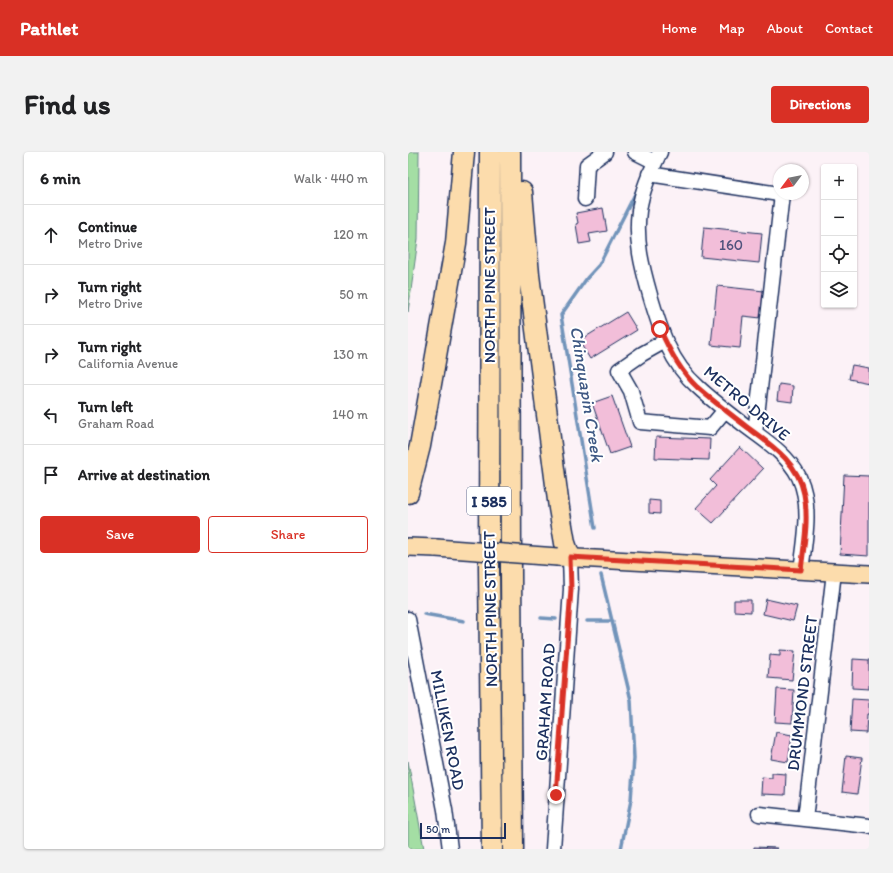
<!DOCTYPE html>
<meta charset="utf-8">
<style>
body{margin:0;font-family:Itim,sans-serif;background:#f2f2f2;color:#202124}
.controls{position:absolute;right:12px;top:12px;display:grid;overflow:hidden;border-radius:4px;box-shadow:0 1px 3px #0004}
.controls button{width:36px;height:36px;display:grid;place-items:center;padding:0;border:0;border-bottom:1px solid #e0e0e0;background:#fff;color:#202124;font:20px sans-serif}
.compass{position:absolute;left:365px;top:12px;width:36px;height:36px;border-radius:50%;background:#fff;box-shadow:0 1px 3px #0004;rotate:238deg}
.scale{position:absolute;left:12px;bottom:10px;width:86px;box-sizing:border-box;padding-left:4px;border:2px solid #1b2f5e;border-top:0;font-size:11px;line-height:14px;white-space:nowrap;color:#1b2f5e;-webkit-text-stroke:3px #fff;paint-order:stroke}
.stop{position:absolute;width:12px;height:12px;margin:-9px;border:3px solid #d93025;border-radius:50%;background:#fff}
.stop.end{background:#d93025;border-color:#fff;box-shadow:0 1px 4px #0008}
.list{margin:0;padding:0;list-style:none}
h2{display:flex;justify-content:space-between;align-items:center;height:52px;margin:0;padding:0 16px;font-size:17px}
h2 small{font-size:13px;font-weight:400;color:#757577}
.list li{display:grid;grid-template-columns:26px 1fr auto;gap:12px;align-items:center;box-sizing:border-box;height:60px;padding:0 16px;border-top:1px solid #e0e0e0}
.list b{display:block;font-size:15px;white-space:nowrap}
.list p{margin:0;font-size:13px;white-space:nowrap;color:#757577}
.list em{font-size:13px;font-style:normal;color:#757577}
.actions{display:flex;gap:8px;padding:12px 16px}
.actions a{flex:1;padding:9px 0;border:1px solid #d93025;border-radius:4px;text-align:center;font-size:14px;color:#d93025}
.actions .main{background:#d93025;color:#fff}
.icon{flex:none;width:22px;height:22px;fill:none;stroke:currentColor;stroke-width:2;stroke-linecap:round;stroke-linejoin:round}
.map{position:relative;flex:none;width:461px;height:697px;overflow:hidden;border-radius:4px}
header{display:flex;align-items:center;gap:24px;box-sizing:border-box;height:56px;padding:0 20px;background:#d93025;color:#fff}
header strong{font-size:19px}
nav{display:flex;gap:22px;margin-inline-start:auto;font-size:14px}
.intro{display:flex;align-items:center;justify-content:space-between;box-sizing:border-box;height:96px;padding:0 24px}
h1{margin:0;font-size:28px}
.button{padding:10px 18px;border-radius:4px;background:#d93025;color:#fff;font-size:14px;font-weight:700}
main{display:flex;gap:24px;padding:0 24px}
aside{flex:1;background:#fff;border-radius:4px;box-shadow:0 1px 3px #0004}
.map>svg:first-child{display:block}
</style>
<header>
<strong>Pathlet</strong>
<nav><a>Home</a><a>Map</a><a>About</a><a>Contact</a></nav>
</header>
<div class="intro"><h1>Find us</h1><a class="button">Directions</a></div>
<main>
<aside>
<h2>6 min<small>Walk · 440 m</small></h2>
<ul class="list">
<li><svg class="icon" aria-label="ahead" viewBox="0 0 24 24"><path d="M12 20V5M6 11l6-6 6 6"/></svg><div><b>Continue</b><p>Metro Drive</p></div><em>120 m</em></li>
<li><svg class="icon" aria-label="right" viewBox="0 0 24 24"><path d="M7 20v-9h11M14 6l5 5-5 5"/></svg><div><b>Turn right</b><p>Metro Drive</p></div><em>50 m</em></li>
<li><svg class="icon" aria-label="right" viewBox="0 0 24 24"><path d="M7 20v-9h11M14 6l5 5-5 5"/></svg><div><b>Turn right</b><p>California Avenue</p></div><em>130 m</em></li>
<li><svg class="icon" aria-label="left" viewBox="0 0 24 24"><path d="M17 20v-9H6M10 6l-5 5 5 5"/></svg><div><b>Turn left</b><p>Graham Road</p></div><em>140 m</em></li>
<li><svg class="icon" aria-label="arrive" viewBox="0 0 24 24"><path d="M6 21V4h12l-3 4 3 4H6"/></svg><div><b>Arrive at destination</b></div></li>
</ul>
<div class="actions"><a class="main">Save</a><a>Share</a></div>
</aside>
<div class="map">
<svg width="461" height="697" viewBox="0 0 461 697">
<rect width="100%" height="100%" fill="#fcf2f7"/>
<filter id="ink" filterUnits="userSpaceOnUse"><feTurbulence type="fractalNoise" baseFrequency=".025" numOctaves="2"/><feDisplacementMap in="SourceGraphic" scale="8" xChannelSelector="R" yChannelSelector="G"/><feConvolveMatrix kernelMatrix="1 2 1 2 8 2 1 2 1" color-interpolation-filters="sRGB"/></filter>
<g filter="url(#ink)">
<path fill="#a4dea4" stroke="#608681" d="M 0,0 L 11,0 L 10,87 L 0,160 Z
M 0,609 L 16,697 L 0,697 Z"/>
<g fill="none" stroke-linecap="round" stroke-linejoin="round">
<path stroke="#7294ba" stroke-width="3.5" d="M 187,376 L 153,163 L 179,126 L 191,113 L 229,38
M 193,423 L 223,548 L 226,606 L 223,648 L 213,697
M 16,462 L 56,469
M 133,466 L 148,467
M 179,469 L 205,469"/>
</g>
<path fill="#f2bed9" stroke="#1b2f5e" d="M 195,56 L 199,79 L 181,82 L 183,90 L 171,92 L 168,72 L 170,71 L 168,61 Z
M 296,75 L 354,81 L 351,111 L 293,105 Z
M 309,134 L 356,139 L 353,166 L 335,164 L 332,196 L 303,193 Z
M 218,160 L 229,178 L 182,207 L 171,189 Z
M 444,213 L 461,216 L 461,231 L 441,227 Z
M 371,232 L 385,234 L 384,250 L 369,248 Z
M 204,244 L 222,295 L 202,302 L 184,251 Z
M 248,285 L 302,287 L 301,308 L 247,306 Z
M 332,295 L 355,317 L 305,371 L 288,356 L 308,334 L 302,328 Z
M 436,323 L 461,324 L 461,404 L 432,402 Z
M 241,348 L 252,349 L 252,362 L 241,361 Z
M 358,447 L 389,454 L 385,469 L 355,462 Z
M 326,448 L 343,448 L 343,460 L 326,459 Z
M 372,498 L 387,499 L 384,528 L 360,526 L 362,503 L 372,504 Z
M 445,507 L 461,508 L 461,537 L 444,536 Z
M 369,537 L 386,538 L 384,571 L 367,570 Z
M 444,547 L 461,548 L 461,562 L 459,562 L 458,581 L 442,580 Z
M 368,580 L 384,583 L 380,610 L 363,607 Z
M 438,604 L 454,606 L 449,642 L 434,640 Z
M 364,621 L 378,622 L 377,643 L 353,642 L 354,625 L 364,626 Z
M 346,695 L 369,696 L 369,697 L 346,697 Z"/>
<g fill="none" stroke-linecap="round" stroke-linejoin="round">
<defs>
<path id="minor" d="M 227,0 L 247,10
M 252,0 C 243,19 234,37 231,59 C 227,88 234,115 242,143 C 252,177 262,211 290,235 C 305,249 322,262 339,275 C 358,289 380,303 391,325 C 404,353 397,388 393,418
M 241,22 L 371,42
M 177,47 L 179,13 L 197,0
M 257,189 L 234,202 L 211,218 L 223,239 L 232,270 L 302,276 L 317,258
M 347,281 L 374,42 L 372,42
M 0,467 L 37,658 L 42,697
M 351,662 L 461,674
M 397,667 L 426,420
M 145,697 L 163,437 L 162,405"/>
<path id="major" d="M 0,395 L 28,396
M 150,405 L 461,422"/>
<path id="highway" d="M 82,0 L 81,416 L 84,697
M 102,0 L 103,419 L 105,697
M 114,40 L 121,123 L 151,356 L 157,391 L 162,405
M 0,341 L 12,294 L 48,91 L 56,0"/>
</defs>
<use href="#minor" stroke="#1b2f5e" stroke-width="17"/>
<use href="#major" stroke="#1b2f5e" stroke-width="20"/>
<use href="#highway" stroke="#1b2f5e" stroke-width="23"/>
<use href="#minor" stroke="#fff" stroke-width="14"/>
<use href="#major" stroke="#fcdcac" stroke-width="17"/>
<use href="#highway" stroke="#fcdcac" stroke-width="20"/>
<defs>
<path id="major-bridge" d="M 28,396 L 150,405"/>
</defs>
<use href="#major-bridge" stroke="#1b2f5e" stroke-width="20" stroke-linecap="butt"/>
<use href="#major-bridge" stroke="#fcdcac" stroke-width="17"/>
</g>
</g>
<g fill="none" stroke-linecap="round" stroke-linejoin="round" filter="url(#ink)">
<path stroke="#d93025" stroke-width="5" d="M 148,643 L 163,437 L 162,405 L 393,418 C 396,393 401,367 396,342 C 390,310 363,293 339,275 C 322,262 305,249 289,235 C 272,219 261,198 252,177"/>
</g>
<g text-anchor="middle" stroke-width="4" stroke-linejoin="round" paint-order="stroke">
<g font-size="15" fill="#51537d">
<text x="323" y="98">160</text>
</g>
<rect fill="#fff" stroke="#5f6d8e" stroke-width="1" x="59" y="335" width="44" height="28" rx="3"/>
<g font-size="16" font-weight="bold" fill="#1b2f5e">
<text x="81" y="355">I 585</text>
</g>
<g font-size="17" fill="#1b2f5e" stroke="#fff">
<text transform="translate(81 133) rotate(-90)" y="6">NORTH PINE STREET</text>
<text transform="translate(339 251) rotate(40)" y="6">METRO DRIVE</text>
<text transform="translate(82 457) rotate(-91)" y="6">NORTH PINE STREET</text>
<text transform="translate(394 541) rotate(-83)" y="6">DRUMMOND STREET</text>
<text transform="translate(137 550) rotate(-86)" y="6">GRAHAM ROAD</text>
<text transform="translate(40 578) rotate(79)" y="6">MILLIKEN ROAD</text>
</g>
<g font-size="18" font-style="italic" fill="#3f5984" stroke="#fff">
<text transform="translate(179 242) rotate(81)" y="6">Chinquapin Creek</text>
</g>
</g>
</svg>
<div class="controls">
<button>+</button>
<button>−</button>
<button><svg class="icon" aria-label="locate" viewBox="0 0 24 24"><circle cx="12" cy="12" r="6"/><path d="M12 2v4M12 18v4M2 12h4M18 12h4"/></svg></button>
<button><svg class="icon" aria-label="layers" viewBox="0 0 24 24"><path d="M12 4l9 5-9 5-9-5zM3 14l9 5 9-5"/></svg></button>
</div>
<svg class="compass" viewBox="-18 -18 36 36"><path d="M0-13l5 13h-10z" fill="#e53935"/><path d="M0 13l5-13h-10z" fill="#757577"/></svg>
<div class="scale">50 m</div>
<div class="stop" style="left:252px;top:177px"></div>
<div class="stop end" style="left:148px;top:643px"></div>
</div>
</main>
